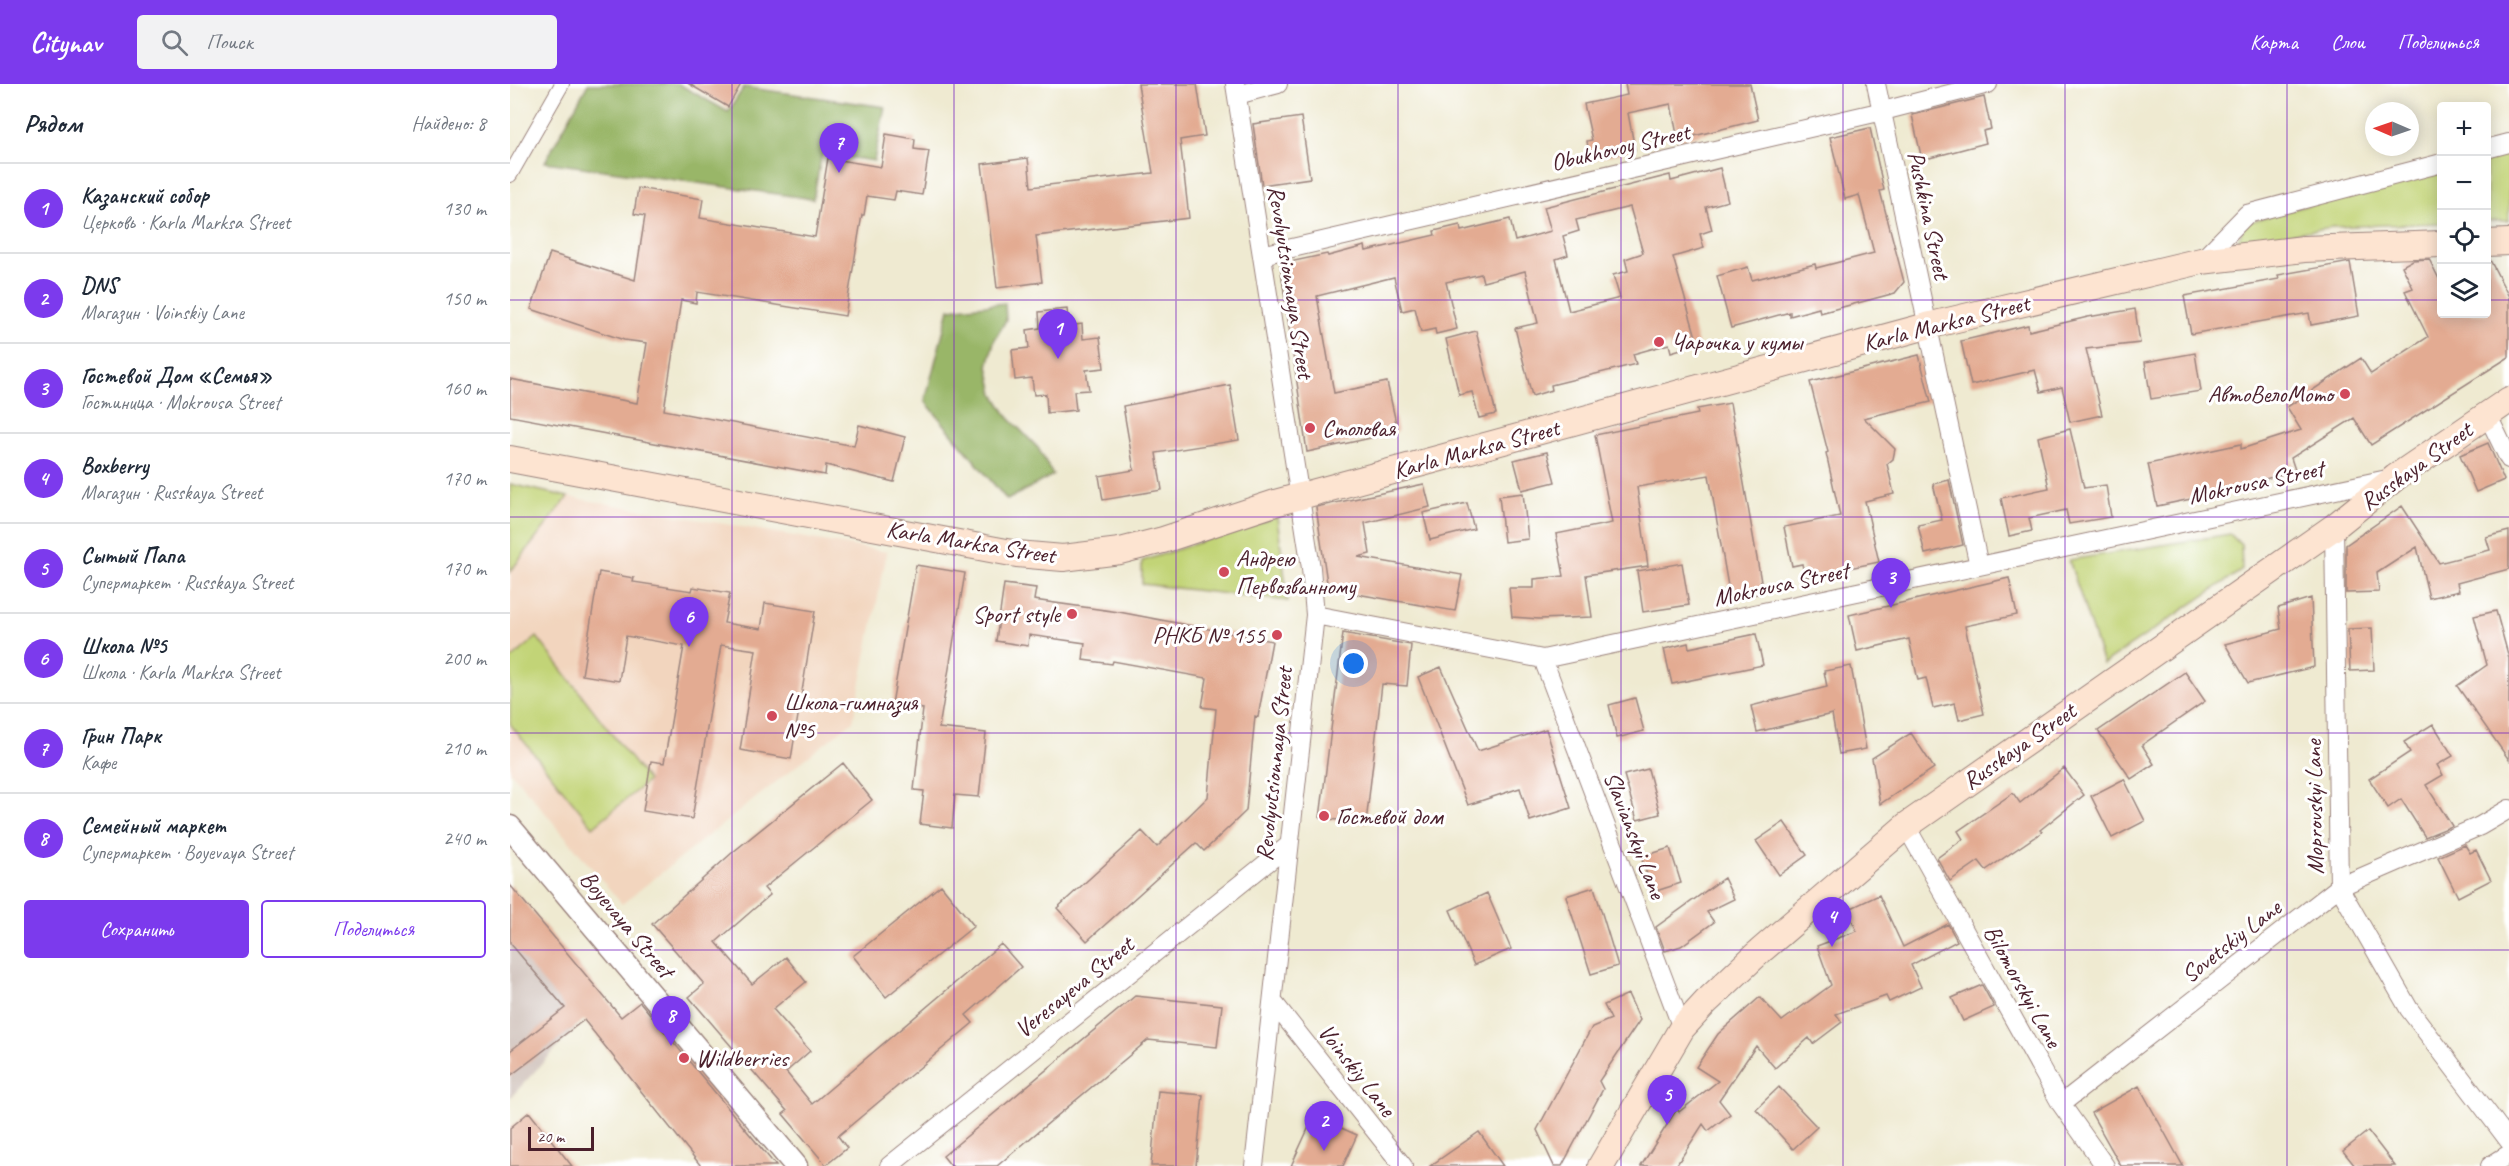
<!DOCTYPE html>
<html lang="ru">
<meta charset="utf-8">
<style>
body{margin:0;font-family:Caveat,sans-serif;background:#f2f2f3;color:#1f2937}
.controls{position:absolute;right:18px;top:18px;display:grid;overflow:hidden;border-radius:6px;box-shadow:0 3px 15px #0003}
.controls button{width:54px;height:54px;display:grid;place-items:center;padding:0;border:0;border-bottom:2px solid #e0e1e3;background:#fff;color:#1f2937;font:30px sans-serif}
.compass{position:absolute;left:1855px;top:18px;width:54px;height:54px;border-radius:50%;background:#fff;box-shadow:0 3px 15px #0003;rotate:272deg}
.scale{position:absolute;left:18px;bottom:15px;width:66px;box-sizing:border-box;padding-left:6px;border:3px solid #4a1f2b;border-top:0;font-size:16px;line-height:21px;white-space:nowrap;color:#4a1f2b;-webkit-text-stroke:4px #fff;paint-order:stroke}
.you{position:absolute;left:844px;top:580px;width:21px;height:21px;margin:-15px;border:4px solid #fff;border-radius:50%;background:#1a73e8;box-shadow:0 0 0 9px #1a73e833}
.badge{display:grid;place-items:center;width:39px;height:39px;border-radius:50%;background:#7c3aed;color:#fff;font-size:20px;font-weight:700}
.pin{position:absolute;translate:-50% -50px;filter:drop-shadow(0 2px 3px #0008)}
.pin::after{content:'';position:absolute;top:32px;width:21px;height:18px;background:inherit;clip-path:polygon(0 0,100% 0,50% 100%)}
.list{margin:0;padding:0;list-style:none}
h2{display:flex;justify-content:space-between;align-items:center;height:78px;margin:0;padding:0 24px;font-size:26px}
h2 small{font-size:20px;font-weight:400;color:#747a83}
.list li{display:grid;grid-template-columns:39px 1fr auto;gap:18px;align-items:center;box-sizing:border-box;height:90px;padding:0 24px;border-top:2px solid #e0e1e3}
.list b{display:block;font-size:22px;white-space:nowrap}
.list p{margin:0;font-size:20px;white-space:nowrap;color:#747a83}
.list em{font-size:20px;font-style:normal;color:#747a83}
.actions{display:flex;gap:12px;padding:18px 24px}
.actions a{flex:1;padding:14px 0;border:2px solid #7c3aed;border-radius:6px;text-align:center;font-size:21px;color:#7c3aed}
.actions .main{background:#7c3aed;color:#fff}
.icon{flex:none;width:33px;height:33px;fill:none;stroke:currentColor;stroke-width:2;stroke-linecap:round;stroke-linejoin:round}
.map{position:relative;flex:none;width:1999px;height:1082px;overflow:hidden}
header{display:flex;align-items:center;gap:36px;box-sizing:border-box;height:84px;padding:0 30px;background:#7c3aed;color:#fff}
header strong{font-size:28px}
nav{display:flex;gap:33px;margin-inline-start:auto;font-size:21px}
.search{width:420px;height:54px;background:#f2f2f3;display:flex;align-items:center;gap:15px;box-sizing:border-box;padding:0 21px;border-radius:6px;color:#747a83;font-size:22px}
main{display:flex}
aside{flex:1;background:#fff}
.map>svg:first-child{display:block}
</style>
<header>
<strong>Citynav</strong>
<div class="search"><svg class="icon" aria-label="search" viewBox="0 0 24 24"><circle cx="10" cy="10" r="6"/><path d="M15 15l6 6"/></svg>Поиск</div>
<nav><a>Карта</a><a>Слои</a><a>Поделиться</a></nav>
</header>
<main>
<aside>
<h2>Рядом<small>Найдено: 8</small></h2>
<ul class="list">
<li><span class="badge">1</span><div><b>Казанский собор</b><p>Церковь · Karla Marksa Street</p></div><em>130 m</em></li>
<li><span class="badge">2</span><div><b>DNS</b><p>Магазин · Voinskiy Lane</p></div><em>150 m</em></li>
<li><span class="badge">3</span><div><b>Гостевой Дом «Семья»</b><p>Гостиница · Mokrousa Street</p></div><em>160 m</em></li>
<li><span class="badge">4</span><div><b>Boxberry</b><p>Магазин · Russkaya Street</p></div><em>170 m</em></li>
<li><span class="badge">5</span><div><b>Сытый Папа</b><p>Супермаркет · Russkaya Street</p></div><em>170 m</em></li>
<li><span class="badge">6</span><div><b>Школа №5</b><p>Школа · Karla Marksa Street</p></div><em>200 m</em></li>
<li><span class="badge">7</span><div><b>Грин Парк</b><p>Кафе</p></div><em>210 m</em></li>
<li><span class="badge">8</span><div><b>Семейный маркет</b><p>Супермаркет · Boyevaya Street</p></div><em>240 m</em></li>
</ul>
<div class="actions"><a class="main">Сохранить</a><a>Поделиться</a></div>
</aside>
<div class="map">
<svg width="1999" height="1082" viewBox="0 0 1999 1082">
<rect width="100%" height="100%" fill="#fff"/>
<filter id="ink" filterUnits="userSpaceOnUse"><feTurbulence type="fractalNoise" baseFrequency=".0167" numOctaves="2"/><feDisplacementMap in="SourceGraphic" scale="12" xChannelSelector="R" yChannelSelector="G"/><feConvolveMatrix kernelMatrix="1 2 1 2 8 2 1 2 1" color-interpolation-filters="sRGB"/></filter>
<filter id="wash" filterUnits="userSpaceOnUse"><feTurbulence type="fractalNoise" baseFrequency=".008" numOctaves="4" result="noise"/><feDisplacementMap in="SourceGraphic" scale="24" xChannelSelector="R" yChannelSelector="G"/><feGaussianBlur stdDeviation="1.35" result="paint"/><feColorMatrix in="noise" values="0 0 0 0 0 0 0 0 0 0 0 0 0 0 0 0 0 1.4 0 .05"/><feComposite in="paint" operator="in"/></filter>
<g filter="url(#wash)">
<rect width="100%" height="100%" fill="#efead1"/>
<path fill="#f2d5be" d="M 58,413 L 377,468 L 343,637 L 112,820 L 0,687 L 0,488 Z"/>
<path fill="#cfc1ba" d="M 0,801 L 97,916 L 69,940 L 0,1014 Z"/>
<path fill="#c2d477" stroke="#867a51" stroke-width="1.5" d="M 1999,64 L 1999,137 L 1977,137 L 1976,70 Z
M 1931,83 L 1931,139 L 1822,143 L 1727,159 L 1735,139 Z
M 0,400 L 58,413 L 0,488 Z
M 767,433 L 778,517 L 632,500 L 632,477 Z
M 1720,450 L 1731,461 L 1732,486 L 1593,580 L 1559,476 Z
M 27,553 L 138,697 L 83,743 L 0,640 L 0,576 Z"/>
<path fill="#99b668" stroke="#726a4a" stroke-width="1.5" d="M 78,0 L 169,0 L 218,28 L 234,3 L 375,23 L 364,77 L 312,70 L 303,115 L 35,78 Z
M 495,219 L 496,236 L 484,257 L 478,282 L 484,310 L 498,333 L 528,364 L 543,391 L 497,416 L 415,317 L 439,225 Z"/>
<g id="blocks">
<path fill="#e3ab92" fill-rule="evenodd" d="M 179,0 L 231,0 L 218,23 Z
M 628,0 L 687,0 L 695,52 L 670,56 L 679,134 L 526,152 L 532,198 L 487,204 L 472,80 L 518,74 L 521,103 L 643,89 Z
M 1115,0 L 1240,0 L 1248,36 L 1168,56 L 1161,20 L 1118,29 L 1125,66 L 1080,75 L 1077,57 L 1082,56 L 1074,20 L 1117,11 Z
M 1474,13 L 1481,45 L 1473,47 L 1476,59 L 1412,76 L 1402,31 Z
M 791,33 L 800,94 L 752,101 L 743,40 Z
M 1360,44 L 1374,106 L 1370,107 L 1394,198 L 1385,209 L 1310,229 L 1309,224 L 1280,232 L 1280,228 L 1221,244 L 1207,192 L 1238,183 L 1242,196 L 1305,180 L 1306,184 L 1364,169 L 1349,111 L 1335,115 L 1320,53 Z
M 376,50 L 405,55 L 404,65 L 419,67 L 412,111 L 386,107 L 384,116 L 357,112 L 354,131 L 352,131 L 335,232 L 187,208 L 186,219 L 171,216 L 154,326 L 344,362 L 349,341 L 395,353 L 384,398 L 316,381 L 315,391 L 0,332 L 0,295 L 127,319 L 137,259 L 114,256 L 21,225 L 40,169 L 125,196 L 135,132 L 124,130 L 128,104 L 193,115 L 190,134 L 305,153 L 318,74 L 371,83 Z
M 1210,84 L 1218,117 L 1196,123 L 1202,146 L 1190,150 L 1194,164 L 1163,173 L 1188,260 L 1161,268 L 1159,260 L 1123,270 L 1126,280 L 1041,301 L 1042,306 L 1022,312 L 1005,244 L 1028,239 L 1015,187 L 973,198 L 971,190 L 936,198 L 947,245 L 926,250 L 925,245 L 911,248 L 905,224 L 892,227 L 884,193 L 807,212 L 824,309 L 877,298 L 888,348 L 797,368 L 770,180 L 817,170 L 818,172 L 855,162 L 856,167 L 925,151 L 924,147 L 950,141 L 951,147 L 1000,135 L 1005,157 L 1041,147 L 1034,123 L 1160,91 L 1161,97 ZM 1120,123 L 1133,169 L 1115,175 L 1118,187 L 1103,191 L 1110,214 L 1059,227 L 1046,175 L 1058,171 L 1053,152 L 1069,147 L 1066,136 Z
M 1977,174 L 1979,174 L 1999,213 L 1999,273 L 1861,361 L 1844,334 L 1781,374 L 1785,386 L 1739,400 L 1739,403 L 1647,422 L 1638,380 L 1731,360 L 1731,365 L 1791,346 L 1777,323 L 1851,274 L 1861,290 L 1918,253 L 1895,207 L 1903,204 L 1892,182 L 1903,176 L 1919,175 L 1932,201 L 1932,230 L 1977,230 Z
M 1840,178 L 1849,232 L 1801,241 L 1799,229 L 1681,250 L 1674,212 L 1769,195 L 1768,191 Z
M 557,225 L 559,242 L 572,240 L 573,255 L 590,253 L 594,284 L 576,286 L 579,306 L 564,307 L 566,326 L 537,329 L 536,310 L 524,311 L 522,294 L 505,296 L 502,266 L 519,264 L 517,246 L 530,244 L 529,228 Z
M 1625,225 L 1630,259 L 1576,265 L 1592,331 L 1560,338 L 1552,303 L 1531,308 L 1525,286 L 1461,301 L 1451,257 L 1518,241 L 1519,247 L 1578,233 Z
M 966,247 L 986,330 L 969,334 L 962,308 L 949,311 L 936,255 Z
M 1685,269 L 1691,307 L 1641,315 L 1635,278 Z
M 1409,271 L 1421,318 L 1354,334 L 1385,365 L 1383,375 L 1377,380 L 1384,410 L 1355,417 L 1369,478 L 1295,493 L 1292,480 L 1282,482 L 1274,443 L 1330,432 L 1316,369 L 1318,368 L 1300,298 Z
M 720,301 L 729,356 L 646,369 L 652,406 L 593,416 L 589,392 L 624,386 L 613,322 Z
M 1220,319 L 1253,509 L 1220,514 L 1199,391 L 1127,403 L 1138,482 L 1076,491 L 1082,533 L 1029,535 L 1002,533 L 999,504 L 1024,504 L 1024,495 L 1054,492 L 1046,450 L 1102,439 L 1085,351 L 1188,330 L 1187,325 Z
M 1560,345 L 1574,404 L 1596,401 L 1601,433 L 1559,440 L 1556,426 L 1519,434 L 1522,447 L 1499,452 L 1491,414 L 1539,404 L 1528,353 Z
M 1978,359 L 1994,396 L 1966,408 L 1950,371 Z
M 1037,368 L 1045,398 L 1012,406 L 1004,376 Z
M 1439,396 L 1453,461 L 1415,470 L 1408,441 L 1432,436 L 1423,400 Z
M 914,400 L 920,423 L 855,439 L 860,470 L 848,473 L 952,491 L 945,527 L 818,505 L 806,423 Z
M 1013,409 L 1018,455 L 994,458 L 989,412 Z
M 957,419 L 964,445 L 920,456 L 913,429 Z
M 1892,422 L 1929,479 L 1980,466 L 1976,453 L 1999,447 L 1999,485 L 1947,499 L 1949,507 L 1919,514 L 1907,463 L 1867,489 L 1869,508 L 1836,509 L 1836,461 Z
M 1172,479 L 1179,521 L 1133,528 L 1127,487 Z
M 406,481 L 455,489 L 429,644 L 476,649 L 469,713 L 445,711 L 442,744 L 410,740 L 414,707 L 404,706 L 413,625 L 382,620 Z
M 89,488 L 124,494 L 123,498 L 182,507 L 183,503 L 220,509 L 214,539 L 251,545 L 255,519 L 305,527 L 281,675 L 230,666 L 246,566 L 211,561 L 182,735 L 133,727 L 141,677 L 154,679 L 174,562 L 116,552 L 109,597 L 72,591 Z
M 1499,494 L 1507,531 L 1455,542 L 1474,630 L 1449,636 L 1445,619 L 1423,624 L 1416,594 L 1408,596 L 1399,555 L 1347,567 L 1339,531 Z
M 494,500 L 526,504 L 524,516 L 609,528 L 762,557 L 748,633 L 745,632 L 736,727 L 694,767 L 686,759 L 577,857 L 547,824 L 632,747 L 647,763 L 698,713 L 706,625 L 692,623 L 697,594 L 603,577 L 602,580 L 573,576 L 575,559 L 519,551 L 518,562 L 486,557 Z
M 1801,514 L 1804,583 L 1738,599 L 1715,560 L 1771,545 L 1768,524 Z
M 1986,527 L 1999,574 L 1999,676 L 1947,602 L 1977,581 L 1964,532 Z
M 1862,544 L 1864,586 L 1840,587 L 1838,545 Z
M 833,549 L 901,561 L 897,602 L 872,600 L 856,739 L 810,734 Z
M 1246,550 L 1253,581 L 1162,600 L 1154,565 L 1178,559 L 1179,564 Z
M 1341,582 L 1356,665 L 1329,670 L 1322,630 L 1247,648 L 1241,622 L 1317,603 L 1314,587 Z
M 931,583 L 968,667 L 1036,645 L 1061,724 L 1020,737 L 1010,704 L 958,721 L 908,593 Z
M 1675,588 L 1695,617 L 1632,661 L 1644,680 L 1621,695 L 1588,647 Z
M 1125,614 L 1134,647 L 1107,654 L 1099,621 Z
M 1923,640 L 1943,672 L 1927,681 L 1933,691 L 1916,701 L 1942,742 L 1915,753 L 1891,715 L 1878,724 L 1859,695 L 1900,668 L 1894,658 Z
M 1401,649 L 1424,684 L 1370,720 L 1362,674 Z
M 333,679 L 362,716 L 254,804 L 260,811 L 206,858 L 242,900 L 276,873 L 296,898 L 263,925 L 300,967 L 276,988 L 302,1020 L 491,860 L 511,883 L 456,931 L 463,939 L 328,1052 L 337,1064 L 316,1081 L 273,1030 L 277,1027 L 179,913 L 194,900 L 142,840 L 223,768 Z
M 1554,684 L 1574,711 L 1530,746 L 1532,748 L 1476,786 L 1469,777 L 1440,797 L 1427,774 L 1453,755 L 1448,747 L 1503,709 L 1510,719 Z
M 1138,685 L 1150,730 L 1127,736 L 1114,691 Z
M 1614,695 L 1635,737 L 1602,754 L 1581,712 Z
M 1274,738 L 1297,771 L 1269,791 L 1246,757 Z
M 1955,761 L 1960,769 L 1966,766 L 1981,796 L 1948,813 L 1928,773 Z
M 1160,764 L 1171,799 L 1143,808 L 1131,773 Z
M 1214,794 L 1224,815 L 1197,828 L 1204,838 L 1171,862 L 1155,867 L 1146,843 Z
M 0,801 L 111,933 L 130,918 L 266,1082 L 191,1082 L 74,936 L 0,992 L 0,967 L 55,924 L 0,859 Z
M 431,801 L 464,842 L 376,913 L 343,872 Z
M 1084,803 L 1108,882 L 1081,890 L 1056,812 Z
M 977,809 L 1001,865 L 964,881 L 940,826 Z
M 1369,811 L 1393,863 L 1438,840 L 1447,857 L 1401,881 L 1411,903 L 1379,918 L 1376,912 L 1326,930 L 1332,938 L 1303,960 L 1299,954 L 1265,984 L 1246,962 L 1209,1016 L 1220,1030 L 1198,1047 L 1193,1040 L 1166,1082 L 1131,1082 L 1167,1025 L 1169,1028 L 1208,997 L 1186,983 L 1208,950 L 1250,913 L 1272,937 L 1321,901 L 1307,862 L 1347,847 L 1337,826 Z
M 1472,901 L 1484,923 L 1453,937 L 1442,914 Z
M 1118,910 L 1130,936 L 1089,997 L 1093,1005 L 1052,1082 L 1044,1082 L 1027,1046 L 1082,943 L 1101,935 L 1094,921 Z
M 625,912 L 712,921 L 707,963 L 638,956 L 487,1082 L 441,1082 L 433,1072 Z
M 1629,1002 L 1673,1082 L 1611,1082 L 1581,1029 Z
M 1269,1003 L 1307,1043 L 1283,1065 L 1246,1025 Z
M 648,1007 L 693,1011 L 686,1082 L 641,1082 Z
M 19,1028 L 62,1082 L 0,1082 L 0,1044 Z
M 804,1032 L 847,1051 L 833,1082 L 781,1082 Z
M 1858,1047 L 1885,1082 L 1845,1082 L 1833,1067 Z
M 969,1048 L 993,1082 L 920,1082 Z"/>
</g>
</g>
<g filter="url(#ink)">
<use href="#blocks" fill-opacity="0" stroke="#9c847e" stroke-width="1.5"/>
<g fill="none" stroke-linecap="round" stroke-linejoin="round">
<defs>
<path id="pedestrian" d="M 0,91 L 52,0"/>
<path id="minor" d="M 725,0 L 801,484 L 805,531 L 744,1082
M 1366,0 L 1469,482
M 727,11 L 768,0
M 1976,65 L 1999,59
M 752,171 L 1373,27 L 1478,0
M 1691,177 L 1737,130 L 1932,79
M 1977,330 L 1999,375
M 1824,443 L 1829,803 L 1899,925 L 1999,1057
M 805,531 L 1033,575 L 1882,394
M 1033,575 L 1172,944
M 1396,742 L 1551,1020 L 1595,1082
M 764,919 L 893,1082
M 1551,1020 L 1829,803 L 1970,742 L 1999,725
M 379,1082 L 779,761
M 1980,1082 L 1999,1070"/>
<path id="tertiary" d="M 0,743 L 286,1082"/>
<path id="secondary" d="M 1976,159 L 1999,158
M 0,375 L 507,470 L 553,474 L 610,467 L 653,456 L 765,419 L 1417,242 L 1691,177 L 1794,165 L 1932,160
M 1091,1082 L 1172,944 L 1196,918 L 1247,870 L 1396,742 L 1824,443 L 1886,393 L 1999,316"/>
</defs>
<use href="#pedestrian" stroke="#9c847e" stroke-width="16"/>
<use href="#minor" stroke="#9c847e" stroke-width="20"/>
<use href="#tertiary" stroke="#9c847e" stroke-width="25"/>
<use href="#secondary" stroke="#9c847e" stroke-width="28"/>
<use href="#pedestrian" stroke="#fff" stroke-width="14"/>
<use href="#minor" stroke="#fff" stroke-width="18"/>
<use href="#tertiary" stroke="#fff" stroke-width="22"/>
<use href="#secondary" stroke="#fde4d1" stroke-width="26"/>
</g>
</g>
<path fill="none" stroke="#7b2cbf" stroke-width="1.5" stroke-opacity="0.55" d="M 222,0 L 222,1082M 444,0 L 444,1082M 666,0 L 666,1082M 888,0 L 888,1082M 1111,0 L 1111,1082M 1333,0 L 1333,1082M 1555,0 L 1555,1082M 1777,0 L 1777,1082M 0,216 L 1932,216M 1976,216 L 1999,216M 0,433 L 1999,433M 0,649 L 1999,649M 0,866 L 1999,866"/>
<g fill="#d1495b" stroke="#fff" stroke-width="2">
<circle cx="1149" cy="258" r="6"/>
<circle cx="1835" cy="310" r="6"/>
<circle cx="800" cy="344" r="6"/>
<circle cx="714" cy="488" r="6"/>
<circle cx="562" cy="530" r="6"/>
<circle cx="767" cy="551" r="6"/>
<circle cx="262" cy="632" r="6"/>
<circle cx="814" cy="732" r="6"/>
<circle cx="174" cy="974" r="6"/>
</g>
<g text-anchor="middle" stroke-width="6" stroke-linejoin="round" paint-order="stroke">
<g font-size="24" fill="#4a1f2b" stroke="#fff">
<text transform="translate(1110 63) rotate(-13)" y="8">Obukhovoy Street</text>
<text transform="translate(1419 131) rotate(78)" y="8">Pushkina Street</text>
<text transform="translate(781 198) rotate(81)" y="8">Revolyutsionnaya Street</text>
<text transform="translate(1436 239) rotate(-14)" y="8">Karla Marksa Street</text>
<text transform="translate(966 365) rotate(-15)" y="8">Karla Marksa Street</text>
<text transform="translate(1906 382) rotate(-36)" y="8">Russkaya Street</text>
<text transform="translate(1746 398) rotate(-12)" y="8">Mokrousa Street</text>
<text transform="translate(461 458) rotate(9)" y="8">Karla Marksa Street</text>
<text transform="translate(1271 500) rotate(-12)" y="8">Mokrousa Street</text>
<text transform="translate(1509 662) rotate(-35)" y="8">Russkaya Street</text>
<text transform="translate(764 680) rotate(-84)" y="8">Revolyutsionnaya Street</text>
<text transform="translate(1804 723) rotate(-91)" y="8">Moprovskyi Lane</text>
<text transform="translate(1125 751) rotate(69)" y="8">Slavianskyi Lane</text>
<text transform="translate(117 840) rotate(50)" y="8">Boyevaya Street</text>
<text transform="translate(1721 857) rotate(-38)" y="8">Sovetskiy Lane</text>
<text transform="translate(1513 902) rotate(61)" y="8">Bilomorskyi Lane</text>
<text transform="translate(564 903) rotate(-39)" y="8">Veresayeva Street</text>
<text transform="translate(847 986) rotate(52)" y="8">Voinskiy Lane</text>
</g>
<g font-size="24" fill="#4a1f2b" stroke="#fff" text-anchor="start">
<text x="1161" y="266">Чарочка у кумы</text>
<text x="1823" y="318" text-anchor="end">АвтоВелоМото</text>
<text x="812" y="352">Столовая</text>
<text x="726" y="482">Андрею<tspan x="726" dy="28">Первозванному</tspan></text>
<text x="550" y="538" text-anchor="end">Sport style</text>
<text x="755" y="559" text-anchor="end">РНКБ № 155</text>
<text x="274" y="626">Школа-гимназия<tspan x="274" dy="28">№5</tspan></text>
<text x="826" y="740">Гостевой дом</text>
<text x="186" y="982">Wildberries</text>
</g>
</g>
</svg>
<div class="controls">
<button>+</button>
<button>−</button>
<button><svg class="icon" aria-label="locate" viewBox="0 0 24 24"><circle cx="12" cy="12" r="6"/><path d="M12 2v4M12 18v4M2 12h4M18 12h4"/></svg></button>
<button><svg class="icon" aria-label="layers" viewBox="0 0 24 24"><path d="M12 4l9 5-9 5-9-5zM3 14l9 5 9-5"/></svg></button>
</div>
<svg class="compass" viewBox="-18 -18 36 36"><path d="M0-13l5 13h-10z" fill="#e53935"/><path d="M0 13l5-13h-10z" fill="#747a83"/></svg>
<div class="scale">20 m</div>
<div class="you"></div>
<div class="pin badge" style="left:548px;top:275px">1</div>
<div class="pin badge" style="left:814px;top:1067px">2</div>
<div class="pin badge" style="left:1381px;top:524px">3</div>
<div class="pin badge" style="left:1322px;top:863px">4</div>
<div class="pin badge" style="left:1157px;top:1041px">5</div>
<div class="pin badge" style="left:179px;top:563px">6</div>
<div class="pin badge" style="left:329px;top:89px">7</div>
<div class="pin badge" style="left:161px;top:962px">8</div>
</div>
</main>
